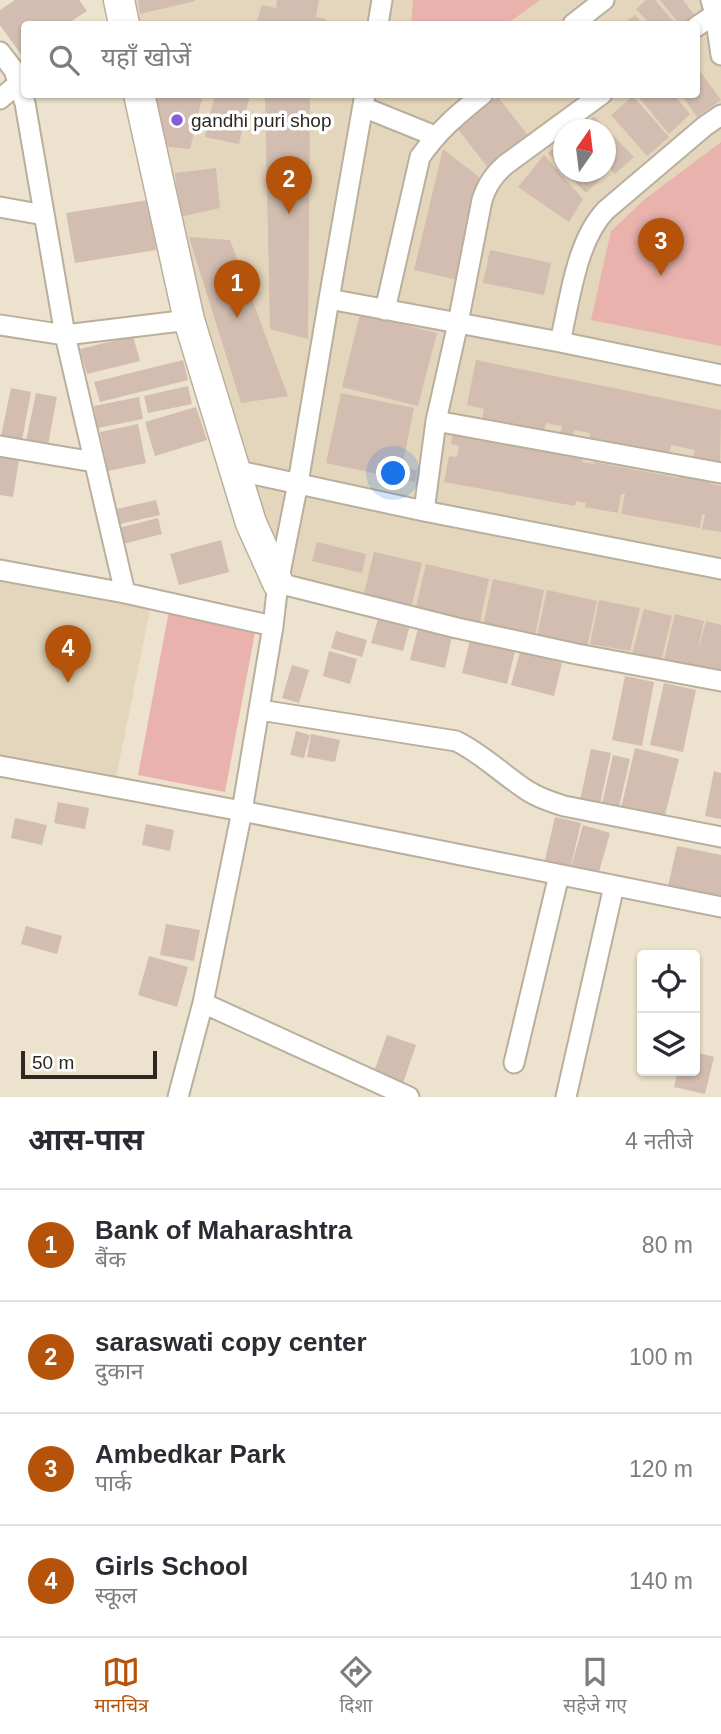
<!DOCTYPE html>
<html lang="hi">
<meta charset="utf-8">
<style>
body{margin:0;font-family:Helvetica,"Noto Sans Devanagari",sans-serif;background:#f7f7f7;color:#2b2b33}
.controls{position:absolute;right:21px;bottom:21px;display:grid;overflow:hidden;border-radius:7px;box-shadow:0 2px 5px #0004}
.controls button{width:63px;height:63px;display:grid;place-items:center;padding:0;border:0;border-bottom:2px solid #e1e1e2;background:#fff;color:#2b2b33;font:35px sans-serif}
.compass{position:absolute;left:553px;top:119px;width:63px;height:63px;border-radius:50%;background:#fff;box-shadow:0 2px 5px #0004;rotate:14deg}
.scale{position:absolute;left:21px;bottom:18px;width:136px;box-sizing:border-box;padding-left:7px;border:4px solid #2d2921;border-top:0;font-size:19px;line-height:24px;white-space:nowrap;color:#2d2921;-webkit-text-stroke:5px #fff;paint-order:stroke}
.you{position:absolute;left:394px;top:474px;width:24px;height:24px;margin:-18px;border:5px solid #fff;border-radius:50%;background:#1a73e8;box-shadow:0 0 0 10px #1a73e833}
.badge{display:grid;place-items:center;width:46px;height:46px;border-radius:50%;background:#b45309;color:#fff;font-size:23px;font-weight:700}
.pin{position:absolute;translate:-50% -58px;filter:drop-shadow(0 2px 4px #0008)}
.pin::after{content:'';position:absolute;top:37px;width:24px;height:21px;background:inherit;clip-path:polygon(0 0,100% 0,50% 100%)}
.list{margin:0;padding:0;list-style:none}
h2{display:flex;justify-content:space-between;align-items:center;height:91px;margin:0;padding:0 28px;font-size:30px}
h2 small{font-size:23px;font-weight:400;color:#7c7c81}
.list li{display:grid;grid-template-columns:46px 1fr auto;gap:21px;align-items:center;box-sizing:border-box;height:112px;padding:0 28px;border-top:2px solid #e1e1e2}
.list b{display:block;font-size:26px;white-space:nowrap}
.list p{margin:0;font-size:23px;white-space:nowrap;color:#7c7c81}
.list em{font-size:23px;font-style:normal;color:#7c7c81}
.icon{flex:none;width:38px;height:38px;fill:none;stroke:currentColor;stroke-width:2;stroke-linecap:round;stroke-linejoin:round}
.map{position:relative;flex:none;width:721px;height:1097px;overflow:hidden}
.search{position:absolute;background:#fff;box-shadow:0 2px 5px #0004;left:21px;right:21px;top:21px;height:77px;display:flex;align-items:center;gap:18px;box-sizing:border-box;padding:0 24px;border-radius:7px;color:#7c7c81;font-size:26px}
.sheet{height:539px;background:#fff}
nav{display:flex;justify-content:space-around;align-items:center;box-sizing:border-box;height:98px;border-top:2px solid #e1e1e2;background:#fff;font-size:19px;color:#7c7c81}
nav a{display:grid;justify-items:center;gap:4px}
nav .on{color:#b45309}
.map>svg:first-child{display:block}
</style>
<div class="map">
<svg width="721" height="1097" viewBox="0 0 721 1097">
<rect width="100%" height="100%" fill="#ece2cd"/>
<path fill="#e4d6bc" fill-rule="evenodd" d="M 129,0 L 721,0 L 721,683 L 259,584 L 192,304 L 147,95 L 696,94 L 696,24 L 134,24 ZM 564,130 L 606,130 L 606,172 L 564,172 Z
M 0,576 L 151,605 L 115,783 L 0,760 Z"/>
<path fill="#e9b2ad" d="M 413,0 L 540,0 L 507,24 L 411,24 Z
M 721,142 L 721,346 L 591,320 L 611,231 L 645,199 Z
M 169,611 L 256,627 L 225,792 L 138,775 Z"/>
<path fill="#d2bdb0" d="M 15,0 L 79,0 L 87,11 L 67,24 L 24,24 L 24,54 L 22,56 L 0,25 L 0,10 Z
M 138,0 L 195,0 L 195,1 L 140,14 Z
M 277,0 L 319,0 L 316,17 L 326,19 L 324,24 L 256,24 L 262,5 L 276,8 Z
M 646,0 L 655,0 L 676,24 L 650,24 L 636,9 Z
M 660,0 L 683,0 L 696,17 L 687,24 L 679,24 Z
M 635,15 L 643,24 L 623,24 Z
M 696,66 L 721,100 L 697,117 L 681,94 L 696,94 Z
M 154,94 L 203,94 L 190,149 L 159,146 Z
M 215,94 L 250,94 L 239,144 L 205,137 Z
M 265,94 L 289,94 L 310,99 L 308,339 L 270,329 Z
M 636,94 L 673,94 L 690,114 L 669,134 Z
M 633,96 L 669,137 L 647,156 L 611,115 Z
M 498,97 L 530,138 L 489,169 L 457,128 Z
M 594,116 L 634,157 L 615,174 L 606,164 L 606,130 L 580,130 Z
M 564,138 L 564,170 L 548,153 Z
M 443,149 L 479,177 L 458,280 L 414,270 Z
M 544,155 L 583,199 L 569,222 L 518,187 Z
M 216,168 L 220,208 L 180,217 L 175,173 Z
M 565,172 L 605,172 L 607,173 L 586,193 Z
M 148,200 L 156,250 L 75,263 L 66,213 Z
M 189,237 L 230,240 L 288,396 L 241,403 Z
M 490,250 L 551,263 L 544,295 L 483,283 Z
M 360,314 L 437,333 L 418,406 L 342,387 Z
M 133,336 L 140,361 L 87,374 L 80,349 Z
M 183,360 L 188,380 L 100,402 L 94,382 Z
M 476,360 L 721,410 L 720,467 L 692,462 L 695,450 L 671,445 L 668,457 L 616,446 L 616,443 L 609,441 L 608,445 L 589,441 L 590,433 L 574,430 L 573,437 L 560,435 L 562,426 L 546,423 L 544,431 L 482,419 L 484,409 L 467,405 Z
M 188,386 L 192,404 L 148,413 L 144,396 Z
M 11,388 L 31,392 L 22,440 L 1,436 Z
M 36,393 L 57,397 L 48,445 L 26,441 Z
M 341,393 L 414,408 L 402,467 L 417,470 L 415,482 L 326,463 Z
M 139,397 L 143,419 L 98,428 L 94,406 Z
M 196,407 L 207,440 L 155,456 L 145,422 Z
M 138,424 L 146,463 L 108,471 L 100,432 Z
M 453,430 L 489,437 L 488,441 L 496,443 L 496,440 L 531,446 L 531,449 L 540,450 L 540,449 L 583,456 L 582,462 L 594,464 L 594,462 L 679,478 L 680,471 L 710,476 L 709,483 L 721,486 L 721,532 L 702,529 L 705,515 L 702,514 L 700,528 L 621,514 L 625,494 L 621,494 L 618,513 L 585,507 L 586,503 L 576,501 L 575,506 L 444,482 L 449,456 L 457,457 L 459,446 L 451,444 Z
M 0,457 L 19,460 L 13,497 L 0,495 Z
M 156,500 L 160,515 L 120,524 L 117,509 Z
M 158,518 L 162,534 L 119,545 L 115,529 Z
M 221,540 L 229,572 L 179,585 L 170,554 Z
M 317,542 L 366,554 L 362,573 L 312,561 Z
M 374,552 L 422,563 L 410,612 L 362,601 Z
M 426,564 L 489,579 L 479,626 L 415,611 Z
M 493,579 L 544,590 L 535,636 L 483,626 Z
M 547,590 L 597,601 L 587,647 L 537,636 Z
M 599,600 L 640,608 L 630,651 L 590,644 Z
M 644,609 L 672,616 L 661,661 L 632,654 Z
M 675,614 L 704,621 L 697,654 L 706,621 L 721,625 L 721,675 L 663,664 Z
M 379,616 L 410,625 L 403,651 L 371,643 Z
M 419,624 L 453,632 L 445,668 L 410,660 Z
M 336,631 L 367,640 L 362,657 L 331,648 Z
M 470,640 L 515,651 L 507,684 L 462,673 Z
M 329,651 L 357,659 L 350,684 L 323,676 Z
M 520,652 L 562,663 L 554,696 L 511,685 Z
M 292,665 L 309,670 L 299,703 L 282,698 Z
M 625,676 L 654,682 L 642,746 L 612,740 Z
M 664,683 L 696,690 L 683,752 L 650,745 Z
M 296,731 L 310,735 L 304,758 L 290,755 Z
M 311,734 L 340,740 L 335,762 L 307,757 Z
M 635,748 L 679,759 L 664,819 L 621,808 Z
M 591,749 L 611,753 L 600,804 L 580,800 Z
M 613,755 L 630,759 L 619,807 L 602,804 Z
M 714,771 L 721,773 L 721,819 L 705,816 Z
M 58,802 L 89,808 L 85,829 L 54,823 Z
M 555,817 L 581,823 L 569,874 L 543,868 Z
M 15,818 L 47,825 L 42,845 L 11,838 Z
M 146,824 L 174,830 L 170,851 L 142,845 Z
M 583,825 L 610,833 L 597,879 L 570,871 Z
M 677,846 L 721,855 L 721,903 L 667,891 Z
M 166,924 L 200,930 L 194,961 L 160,955 Z
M 26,926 L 62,936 L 57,954 L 21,944 Z
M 149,956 L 188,967 L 177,1007 L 138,995 Z
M 387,1035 L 416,1045 L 402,1086 L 373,1075 Z
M 695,1052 L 714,1057 L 705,1094 L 674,1087 L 678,1071 L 695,1071 Z"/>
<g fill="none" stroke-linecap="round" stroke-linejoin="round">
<defs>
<path id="street" d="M 711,0 L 715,14 L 721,55
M 378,24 L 382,0
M 573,24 L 604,0
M 696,27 L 715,14
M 0,52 L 14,70 L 25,103 L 65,335 L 125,593
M 0,99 L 19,83 L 24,82
M 363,107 L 435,136
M 0,207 L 44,215
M 329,299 L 365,94
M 385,310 L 420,157 C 439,130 457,115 483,94
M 0,325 L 65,335 L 189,320
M 560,342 L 721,375
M 436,421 L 721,473
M 0,446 L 94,462
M 234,470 L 424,511 L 721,569
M 424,511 L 436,421 L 458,323 L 482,200 C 487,185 493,176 505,165 L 602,94
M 0,570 L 125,593 L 273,626 L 242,811 L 203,1003 L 178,1097
M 278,583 L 457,628 L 577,654 L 721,681
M 273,626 L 278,583 L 298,483 L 329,299 L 560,342 C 570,300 576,241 606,210 L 705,126 L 721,115
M 260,710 L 456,741 C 483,754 503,775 528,791 C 539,798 551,802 564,806 L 721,837
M 0,766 L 242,811 L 721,907
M 203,1003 L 409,1097
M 514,1063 L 559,875
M 566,1097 L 614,886"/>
<path id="primary" d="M 119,0 L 124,24
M 139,94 L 189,320 L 251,523 L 278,583"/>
</defs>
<use href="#street" stroke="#b9af9c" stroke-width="23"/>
<use href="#primary" stroke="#b9af9c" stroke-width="33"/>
<use href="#street" stroke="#fff" stroke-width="19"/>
<use href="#primary" stroke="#fff" stroke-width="30"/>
</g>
<circle fill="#875ed9" stroke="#fff" stroke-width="2.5" cx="177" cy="120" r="7"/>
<g text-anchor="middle" stroke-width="7" stroke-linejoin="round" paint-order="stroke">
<g font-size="19" fill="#2d2921" stroke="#fff" text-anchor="start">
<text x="191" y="127">gandhi puri shop</text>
</g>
</g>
</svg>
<div class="controls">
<button><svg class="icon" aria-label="locate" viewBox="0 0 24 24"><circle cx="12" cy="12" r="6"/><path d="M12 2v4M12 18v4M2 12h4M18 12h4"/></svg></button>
<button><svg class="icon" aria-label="layers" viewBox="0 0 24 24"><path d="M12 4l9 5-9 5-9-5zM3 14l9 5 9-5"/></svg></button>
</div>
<svg class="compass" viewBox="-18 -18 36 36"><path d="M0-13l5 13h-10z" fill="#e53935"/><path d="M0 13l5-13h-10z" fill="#7c7c81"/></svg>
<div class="scale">50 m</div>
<div class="you"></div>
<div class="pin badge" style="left:237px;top:318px">1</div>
<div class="pin badge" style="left:289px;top:214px">2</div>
<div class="pin badge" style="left:661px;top:276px">3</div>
<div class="pin badge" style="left:68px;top:683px">4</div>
<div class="search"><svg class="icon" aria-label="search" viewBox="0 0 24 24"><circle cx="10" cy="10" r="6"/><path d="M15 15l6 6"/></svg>यहाँ खोजें</div>
</div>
<section class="sheet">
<h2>आस-पास<small>4 नतीजे</small></h2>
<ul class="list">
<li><span class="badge">1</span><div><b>Bank of Maharashtra</b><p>बैंक</p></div><em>80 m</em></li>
<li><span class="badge">2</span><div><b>saraswati copy center</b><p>दुकान</p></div><em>100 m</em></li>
<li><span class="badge">3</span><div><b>Ambedkar Park</b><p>पार्क</p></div><em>120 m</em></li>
<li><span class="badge">4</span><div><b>Girls School</b><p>स्कूल</p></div><em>140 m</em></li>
</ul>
</section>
<nav>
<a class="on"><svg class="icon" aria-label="map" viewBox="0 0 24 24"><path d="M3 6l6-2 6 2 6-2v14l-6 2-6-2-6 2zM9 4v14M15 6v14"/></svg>मानचित्र</a>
<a><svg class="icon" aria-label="directions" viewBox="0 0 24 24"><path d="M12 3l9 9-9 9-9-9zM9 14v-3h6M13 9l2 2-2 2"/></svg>दिशा</a>
<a><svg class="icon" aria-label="saved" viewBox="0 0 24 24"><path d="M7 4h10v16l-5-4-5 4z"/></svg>सहेजे गए</a>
</nav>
